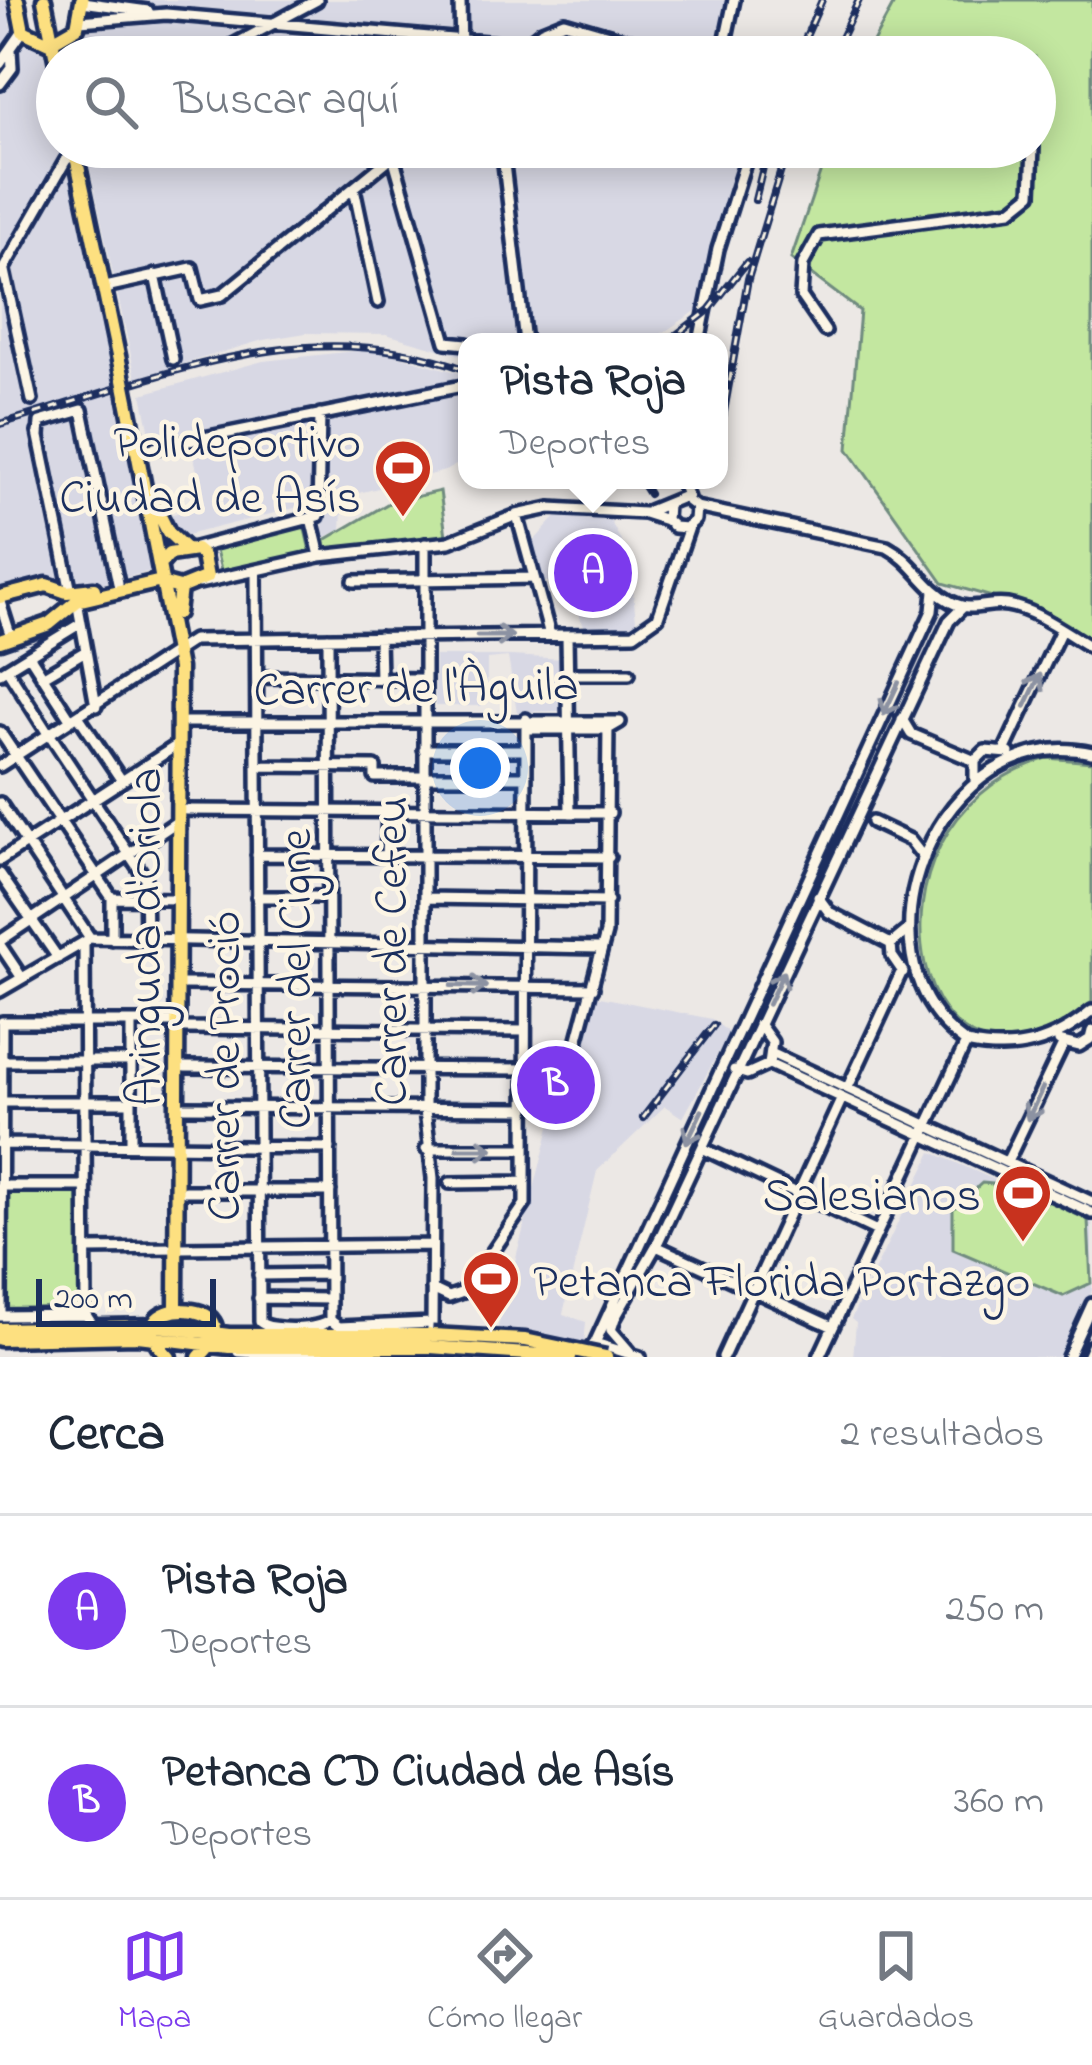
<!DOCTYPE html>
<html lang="es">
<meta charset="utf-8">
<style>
body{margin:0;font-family:"Indie Flower",sans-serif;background:#f6f6f7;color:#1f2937}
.scale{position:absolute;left:36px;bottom:30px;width:180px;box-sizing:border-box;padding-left:12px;border:6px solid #1b2f5e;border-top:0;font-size:33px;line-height:42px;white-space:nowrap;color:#1b2f5e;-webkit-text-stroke:9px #fcf5e5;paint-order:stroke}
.you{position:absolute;left:480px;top:768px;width:42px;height:42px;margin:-30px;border:9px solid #fff;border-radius:50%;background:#1a73e8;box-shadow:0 0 0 18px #1a73e833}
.badge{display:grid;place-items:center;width:78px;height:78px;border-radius:50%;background:#7c3aed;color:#fff;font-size:39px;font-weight:700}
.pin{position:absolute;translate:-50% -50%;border:6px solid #fff;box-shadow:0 3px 12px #0006}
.popup{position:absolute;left:458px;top:333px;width:270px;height:156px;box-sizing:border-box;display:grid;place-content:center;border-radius:24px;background:#fff;filter:drop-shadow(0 3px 9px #0005);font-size:39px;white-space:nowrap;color:#747a83}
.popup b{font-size:45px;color:#1f2937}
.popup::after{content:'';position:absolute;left:50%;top:100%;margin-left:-24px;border:24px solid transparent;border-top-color:#fff}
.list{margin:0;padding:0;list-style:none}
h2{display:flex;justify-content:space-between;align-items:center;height:156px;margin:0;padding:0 48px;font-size:51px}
h2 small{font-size:39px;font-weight:400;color:#747a83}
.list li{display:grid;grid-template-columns:78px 1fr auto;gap:36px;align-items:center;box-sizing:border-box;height:192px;padding:0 48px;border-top:3px solid #e0e1e3}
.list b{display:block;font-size:45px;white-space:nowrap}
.list p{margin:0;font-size:39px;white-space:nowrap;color:#747a83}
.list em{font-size:39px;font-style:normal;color:#747a83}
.icon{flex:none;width:66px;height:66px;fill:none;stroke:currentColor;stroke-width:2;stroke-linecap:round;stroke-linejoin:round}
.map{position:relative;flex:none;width:1092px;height:1357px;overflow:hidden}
.search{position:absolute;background:#fff;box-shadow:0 6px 30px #0003;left:36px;right:36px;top:36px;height:132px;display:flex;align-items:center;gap:30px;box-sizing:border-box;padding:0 42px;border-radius:66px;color:#747a83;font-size:45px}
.sheet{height:540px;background:#fff}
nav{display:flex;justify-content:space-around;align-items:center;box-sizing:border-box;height:168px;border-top:3px solid #e0e1e3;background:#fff;font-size:33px;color:#747a83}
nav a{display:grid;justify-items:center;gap:6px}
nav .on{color:#7c3aed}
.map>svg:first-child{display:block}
</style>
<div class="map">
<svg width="1092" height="1357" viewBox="0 0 1092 1357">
<rect width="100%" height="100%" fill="#ece8e5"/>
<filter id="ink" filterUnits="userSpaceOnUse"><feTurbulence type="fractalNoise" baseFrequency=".00833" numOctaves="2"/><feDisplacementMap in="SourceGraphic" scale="24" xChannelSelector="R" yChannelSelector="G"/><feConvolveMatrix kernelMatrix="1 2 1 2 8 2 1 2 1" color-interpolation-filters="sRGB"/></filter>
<g filter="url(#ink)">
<path fill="#d8d8e4" d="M 0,0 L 10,0 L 10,25 L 17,37 L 49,50 L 57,93 L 57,147 L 67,147 L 156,570 L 80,589 L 59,580 L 0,593 Z
M 92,0 L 734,0 L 721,57 L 68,57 L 66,44 L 92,24 Z
M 85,147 L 744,147 L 702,307 L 652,340 L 467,342 L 467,357 L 386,334 L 306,333 L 263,340 L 136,378 Z
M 373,349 L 467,375 L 467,459 L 445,471 L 343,497 L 341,529 L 323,539 L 323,501 L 179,537 L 169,515 L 204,506 L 191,441 L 153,448 L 142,394 L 263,361 Z
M 558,515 L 610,520 L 629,556 L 637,629 L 587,631 L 562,584 L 542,581 L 531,544 Z
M 435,656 L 511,656 L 564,659 L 563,711 L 517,712 L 508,657 L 487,659 L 487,694 L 481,706 L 435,706 Z
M 595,996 L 712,1019 L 729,1033 L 683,1118 L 665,1106 L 597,1171 L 563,1314 L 586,1322 L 583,1357 L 490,1357 L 555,1108 L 564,1110 Z
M 932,1152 L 1092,1223 L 1092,1291 L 1062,1357 L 853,1357 L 856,1323 L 851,1319 Z"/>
<path fill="#c3e7a0" stroke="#6f8b7f" stroke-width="3" d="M 896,0 L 1092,0 L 1092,643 L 1048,613 L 943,583 L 848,449 L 860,311 L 791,259 L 829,147 L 1035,147 L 1035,57 L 865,57 Z
M 440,491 L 446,536 L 326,550 L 325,540 L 389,503 Z
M 304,525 L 310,551 L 222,574 L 215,546 Z
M 1047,758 L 1092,762 L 1092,1002 C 918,1158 835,824 1047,758 Z
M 982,1183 L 1015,1186 L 1088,1220 L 1091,1283 L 1063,1296 L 953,1249 L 953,1209 Z
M 8,1193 L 83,1193 L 82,1308 L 7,1309 Z"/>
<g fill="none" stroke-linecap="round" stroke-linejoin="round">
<defs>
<path id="minor" d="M 460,0 L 461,57
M 82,2 L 148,11
M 80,21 L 166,14 L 521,45
M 579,26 L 595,53 L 605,57
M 590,47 L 603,41 L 668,57
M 211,57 L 317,0
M 510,57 L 542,31 L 564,22 L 626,40 L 722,54
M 722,57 L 734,0
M 0,64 L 23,31
M 0,84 L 12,68 L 11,49
M 502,147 L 525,342
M 393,156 L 446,342 L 467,344
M 354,188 L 378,302
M 4,271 L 32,400
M 0,275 L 66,160 L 76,153
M 155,275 L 173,359
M 105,294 L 110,286 L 192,268 L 200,300 L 222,295 L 404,147
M 825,331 L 801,296 L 803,264 L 819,235 L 1011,210 L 1031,194 L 1033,147
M 699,342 L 718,249 L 750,147
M 38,432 L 71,592
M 39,436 L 40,422 L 82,410 L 118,583
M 144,450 L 467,385
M 681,480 L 688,498
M 696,507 L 887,547 C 914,561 924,588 951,602 C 971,613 986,602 1007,605 C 1037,610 1066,633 1092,648
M 649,511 L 683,497 L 696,507 L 695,520 L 686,528 L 674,527 L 666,520 L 667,505
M 517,515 L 550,635
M 311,518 L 320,556
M 425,544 L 425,1110 L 433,1178 L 432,1329
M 191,549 L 318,516 L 320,414
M 256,571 L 260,1322 C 270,1331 317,1331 330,1320 L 339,1327 L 432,1323
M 354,581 L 534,578
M 199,583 L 320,556 L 449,542 L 517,515 L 550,508 L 644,513 L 666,520
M 77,601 L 96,706
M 0,602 L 11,637
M 567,636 L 570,813
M 379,637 L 380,679
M 328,638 L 330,1320
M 29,655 L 69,717
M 7,669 L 47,732
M 0,673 L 78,625
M 568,674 L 629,674
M 42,677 L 84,652
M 257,677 L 424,679
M 79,717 L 120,778
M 902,719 L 911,734 L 975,761
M 186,722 L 620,722 L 608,729 L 527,729
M 0,732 L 112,898 L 112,939
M 50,735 L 145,878 L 146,940
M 1005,749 L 1061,630
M 424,750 L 526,750
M 1092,753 C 941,719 842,955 966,1043 C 1015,1054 1054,1043 1092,1011
M 0,766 L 193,640 L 634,634 L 658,617 L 689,527
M 257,766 L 375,767 L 375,777 L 526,777
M 975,782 L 975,761 L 985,751 L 1009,753
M 0,803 L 90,938
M 186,810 L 610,813
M 872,822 L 910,840 L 924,858
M 257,855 L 609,857
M 386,856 L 388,812
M 0,860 L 179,744
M 0,874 L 58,958
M 257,897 L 328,897
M 818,897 L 829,912 L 891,944
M 112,898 L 178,899
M 425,898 L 608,901
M 90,938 L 599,948
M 0,941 L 178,821
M 84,942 L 86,1315 L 94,1327
M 0,945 L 22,978
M 903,972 L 892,956 L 891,944 L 908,930
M 184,984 L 593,988
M 0,991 L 86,941
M 2,1022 L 177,1022
M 185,1028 L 524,1031
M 1059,1041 L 1079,1046 L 1090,1039 L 1092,1031
M 773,1054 L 1092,1202
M 0,1061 L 132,1061
M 552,1063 L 571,1065 L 606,933 L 608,723
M 769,1064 L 1092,1213
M 185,1067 L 524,1069
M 734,1070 L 747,1074 L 769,1064 L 772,1042 L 759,1024
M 848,1087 L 902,971
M 0,1102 L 131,1102
M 185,1107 L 526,1109
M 131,1143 L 131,1022
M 0,1144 L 330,1148
M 702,1148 L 877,1231
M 426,1149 L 524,1149
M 1007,1162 L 1063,1045
M 450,1183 L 524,1182
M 0,1186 L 85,1186
M 185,1191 L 330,1191
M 656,1246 L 833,1327
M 87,1249 L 432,1245
M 259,1275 L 330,1274
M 432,1289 L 449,1297 L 466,1291 L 525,1204 L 526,719
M 259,1298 L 330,1299
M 0,1316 L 86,1315
M 1,1316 L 2,1022
M 595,1343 L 640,1357
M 238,1352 L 328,1357
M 630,1352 L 611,1330 L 615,1318 L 656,1246 L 949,621 L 963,607
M 583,1357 L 595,1343 L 932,611 L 934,591
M 723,1357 L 842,1098
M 819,1357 L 966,1043
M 1068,1357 L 1092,1304
M 1087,1357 L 1092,1346"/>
<path id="major" d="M 17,0 L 23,31 L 49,43 L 77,27 L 82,0
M 44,0 L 57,64
M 74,147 L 121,370
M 127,400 L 179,668 L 176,1307
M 156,508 L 168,532 L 187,550
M 0,597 L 47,585 L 67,592 L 94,589
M 177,613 L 180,588
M 0,641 L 49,624 L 77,601 L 157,582 L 180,588 L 207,577 L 203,556 L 196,550 L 169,554 L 162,562
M 0,1329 L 158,1326 L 229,1335 L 432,1335
M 0,1339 L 138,1336 L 229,1347 L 430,1347
M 169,1357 C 103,1294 265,1295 199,1357"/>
</defs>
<use href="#minor" stroke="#1b2f5e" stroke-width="18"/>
<use href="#major" stroke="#1b2f5e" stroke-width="21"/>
<use href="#minor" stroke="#fcf5e5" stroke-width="9"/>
<use href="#major" stroke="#fde080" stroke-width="12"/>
<defs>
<path id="rail" d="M 797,57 L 822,0
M 832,57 L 859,0
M 755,200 L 768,147
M 667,342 L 709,310 L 747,262
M 723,417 L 748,279 L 788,147
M 0,424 C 158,379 304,309 467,370
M 640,480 L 649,494
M 643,1118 L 714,1025"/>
</defs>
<use href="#rail" stroke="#1b2f5e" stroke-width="8"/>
<use href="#rail" stroke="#fcf5e5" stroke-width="3" stroke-dasharray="9" stroke-linecap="butt"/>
<defs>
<path id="major-bridge" d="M 121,370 L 127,400
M 432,1335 L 525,1340 L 606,1357
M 430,1347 L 570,1357"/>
</defs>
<use href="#major-bridge" stroke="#1b2f5e" stroke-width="21" stroke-linecap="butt"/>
<use href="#major-bridge" stroke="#fde080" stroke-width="12"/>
</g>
<defs><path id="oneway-shaft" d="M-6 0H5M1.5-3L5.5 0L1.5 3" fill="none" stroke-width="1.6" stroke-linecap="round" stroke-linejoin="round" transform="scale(3)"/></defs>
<g stroke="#8c92a2">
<use href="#oneway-shaft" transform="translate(495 636)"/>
<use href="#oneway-shaft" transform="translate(1033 690) rotate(-65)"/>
<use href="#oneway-shaft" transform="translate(891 699) rotate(115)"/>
<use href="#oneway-shaft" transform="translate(469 986) rotate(1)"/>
<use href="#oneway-shaft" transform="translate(776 988) rotate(-65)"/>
<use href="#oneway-shaft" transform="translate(1035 1104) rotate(115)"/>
<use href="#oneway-shaft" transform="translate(694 1127) rotate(116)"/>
<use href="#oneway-shaft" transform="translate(475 1149)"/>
</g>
</g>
<defs>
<symbol id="stadium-pin" viewBox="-11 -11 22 30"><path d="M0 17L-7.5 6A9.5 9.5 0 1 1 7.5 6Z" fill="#c8321e" stroke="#fcf5e5"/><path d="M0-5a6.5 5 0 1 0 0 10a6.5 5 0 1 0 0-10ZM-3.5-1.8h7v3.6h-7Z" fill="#fff"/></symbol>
</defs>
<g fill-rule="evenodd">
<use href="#stadium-pin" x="370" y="435" width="66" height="90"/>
<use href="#stadium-pin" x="990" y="1160" width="66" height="90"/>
<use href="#stadium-pin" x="458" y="1246" width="66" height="90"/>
</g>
<g text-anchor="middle" stroke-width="9" stroke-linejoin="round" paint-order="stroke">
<g font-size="48" fill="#1b2f5e" stroke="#fcf5e5" text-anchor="end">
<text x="361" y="457">Polideportivo<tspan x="361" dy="55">Ciudad de Asís</tspan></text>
<text x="981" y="1210">Salesianos</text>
<text x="533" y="1296" text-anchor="start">Petanca Florida Portazgo</text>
</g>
<g font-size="48" fill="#1b2f5e" stroke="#fcf5e5">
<text transform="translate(416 685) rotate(-1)" y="17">Carrer de l'Àguila</text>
<text transform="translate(143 937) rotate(-90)" y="17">Avinguda d'Oriola</text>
<text transform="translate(389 951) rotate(-90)" y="17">Carrer de Cefeu</text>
<text transform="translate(293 979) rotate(-90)" y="17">Carrer del Cigne</text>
<text transform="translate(222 1066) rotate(-90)" y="17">Carrer de Proció</text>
</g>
</g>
</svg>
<div class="scale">200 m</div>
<div class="you"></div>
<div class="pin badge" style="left:593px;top:573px">A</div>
<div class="popup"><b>Pista Roja</b>Deportes</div>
<div class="pin badge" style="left:556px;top:1085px">B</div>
<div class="search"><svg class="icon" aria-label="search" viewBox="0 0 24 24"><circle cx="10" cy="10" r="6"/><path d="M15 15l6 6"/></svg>Buscar aquí</div>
</div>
<section class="sheet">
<h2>Cerca<small>2 resultados</small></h2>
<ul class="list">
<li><span class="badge">A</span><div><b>Pista Roja</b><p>Deportes</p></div><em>250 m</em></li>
<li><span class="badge">B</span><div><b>Petanca CD Ciudad de Asís</b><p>Deportes</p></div><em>360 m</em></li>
</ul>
</section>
<nav>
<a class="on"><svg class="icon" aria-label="map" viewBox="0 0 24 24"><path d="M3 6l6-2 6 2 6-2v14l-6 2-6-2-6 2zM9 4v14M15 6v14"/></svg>Mapa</a>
<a><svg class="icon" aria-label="directions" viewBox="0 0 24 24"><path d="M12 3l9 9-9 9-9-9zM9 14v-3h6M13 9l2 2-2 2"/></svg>Cómo llegar</a>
<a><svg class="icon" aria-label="saved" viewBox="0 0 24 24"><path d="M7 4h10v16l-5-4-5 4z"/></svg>Guardados</a>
</nav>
